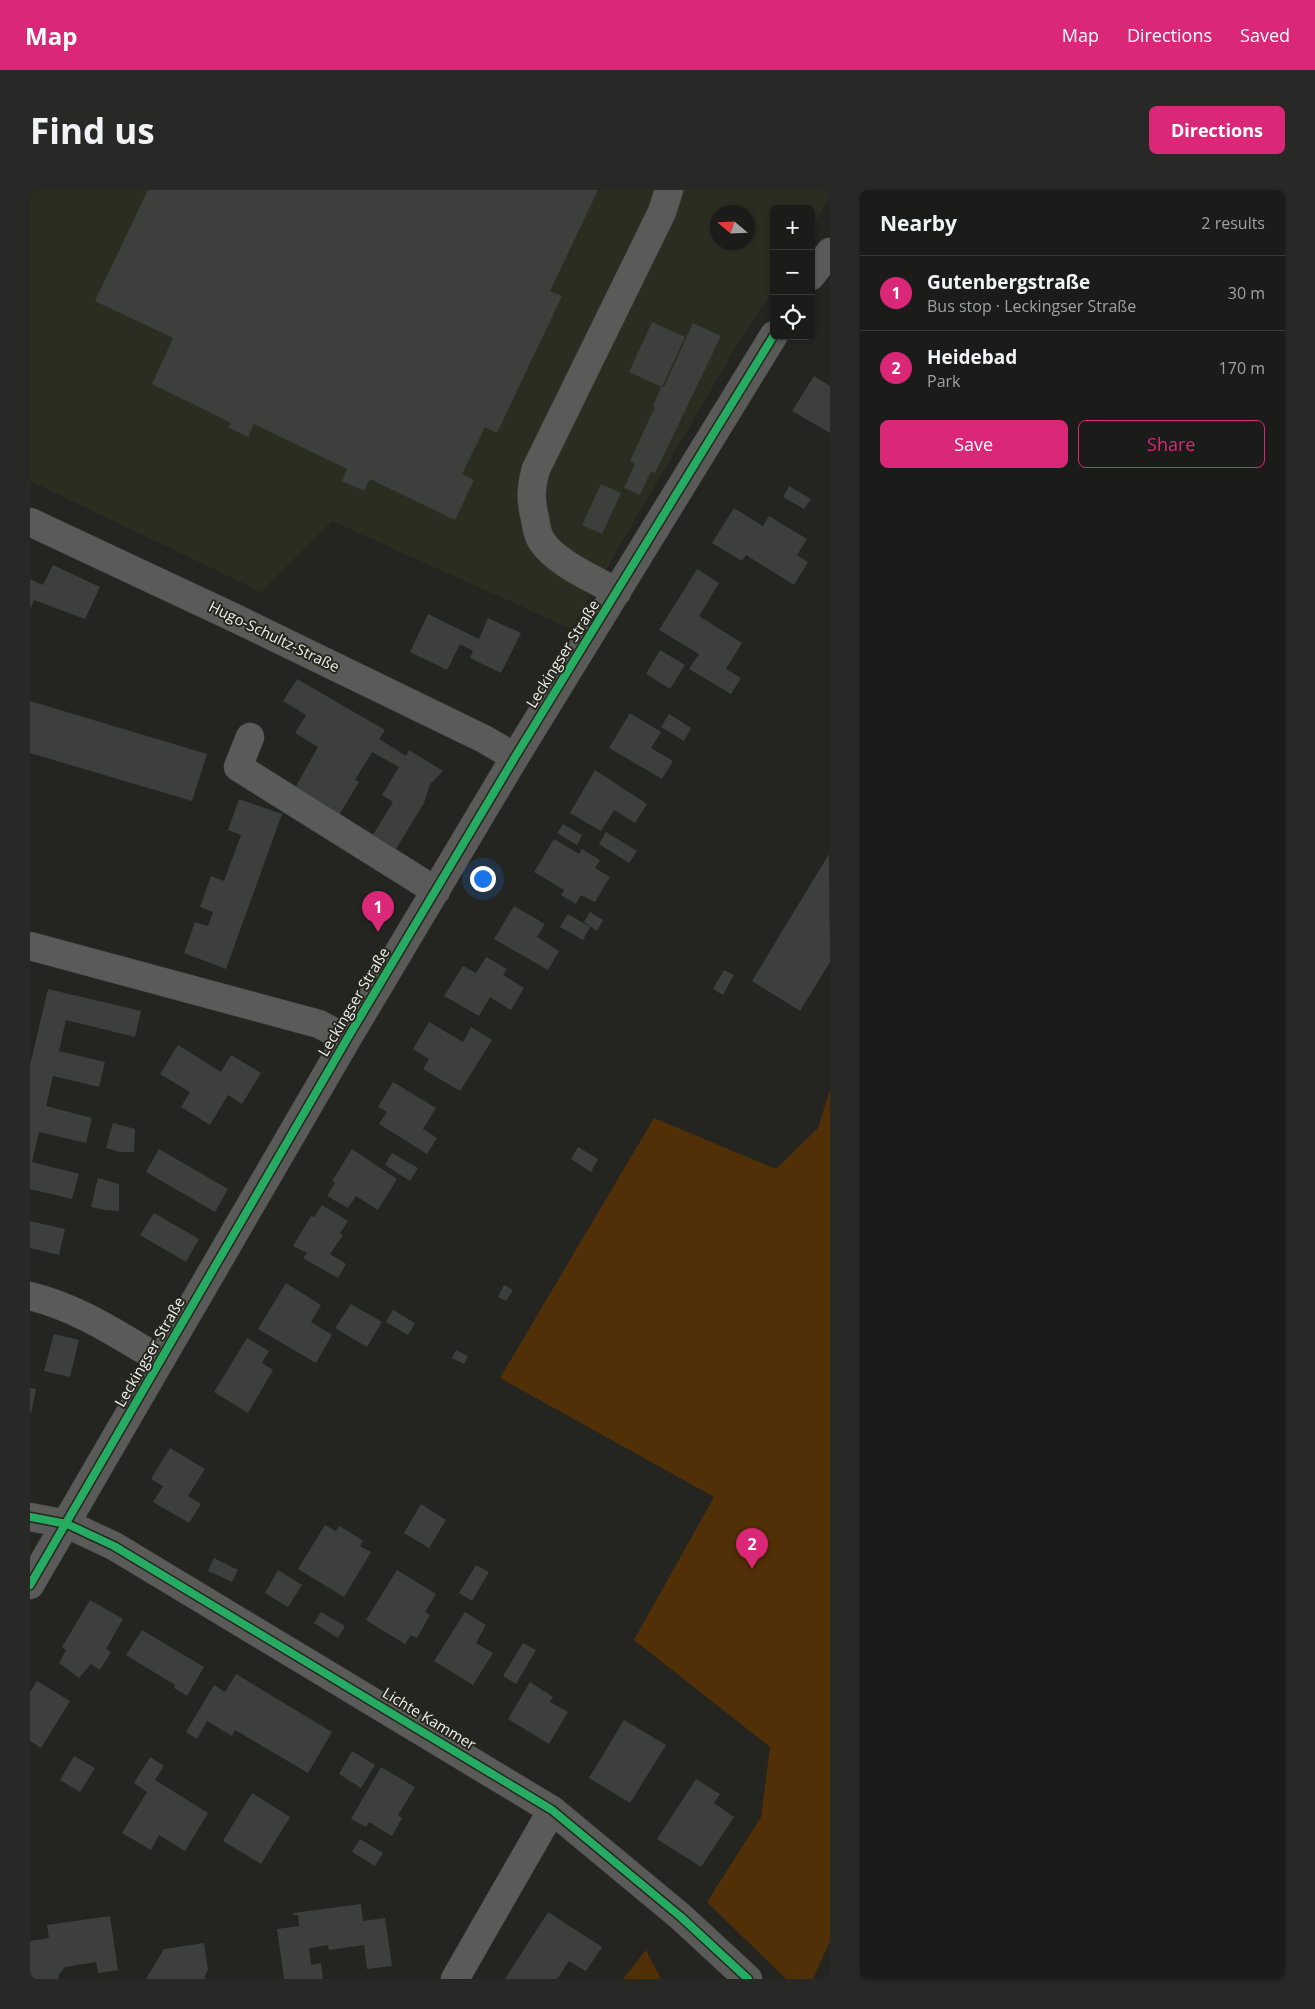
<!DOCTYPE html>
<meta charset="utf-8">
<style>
body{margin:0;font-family:"Open Sans",sans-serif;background:#282926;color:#f1f3f6}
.controls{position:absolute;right:15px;top:15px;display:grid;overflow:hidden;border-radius:8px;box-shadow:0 1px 4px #0004}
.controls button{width:45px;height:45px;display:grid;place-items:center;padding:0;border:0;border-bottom:1px solid #393a38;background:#1b1c19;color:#f1f3f6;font:25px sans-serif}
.compass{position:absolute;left:680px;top:15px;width:45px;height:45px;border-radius:50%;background:#1b1c19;box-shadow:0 1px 4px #0004;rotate:289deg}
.you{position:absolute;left:452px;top:688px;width:18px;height:18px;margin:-12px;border:4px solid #fff;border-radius:50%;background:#1a73e8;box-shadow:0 0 0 8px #1a73e833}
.badge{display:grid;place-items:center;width:32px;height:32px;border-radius:50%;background:#db2777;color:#fff;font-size:16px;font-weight:700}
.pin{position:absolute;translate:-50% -41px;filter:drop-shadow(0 1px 2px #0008)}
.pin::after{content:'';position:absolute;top:26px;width:18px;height:15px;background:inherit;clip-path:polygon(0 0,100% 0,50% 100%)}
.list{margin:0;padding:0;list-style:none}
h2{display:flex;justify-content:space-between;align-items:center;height:65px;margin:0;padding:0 20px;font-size:21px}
h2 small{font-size:16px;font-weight:400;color:#a0a1a2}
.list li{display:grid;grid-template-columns:32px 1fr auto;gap:15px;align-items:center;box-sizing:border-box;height:75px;padding:0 20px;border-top:1px solid #393a38}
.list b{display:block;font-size:19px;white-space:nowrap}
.list p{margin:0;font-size:16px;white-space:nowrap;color:#a0a1a2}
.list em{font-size:16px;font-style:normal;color:#a0a1a2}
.actions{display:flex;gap:10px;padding:15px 20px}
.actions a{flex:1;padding:11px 0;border:1px solid #db2777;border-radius:8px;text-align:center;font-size:18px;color:#db2777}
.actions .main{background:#db2777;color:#fff}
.icon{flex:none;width:28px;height:28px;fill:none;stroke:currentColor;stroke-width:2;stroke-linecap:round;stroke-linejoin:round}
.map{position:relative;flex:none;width:800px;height:1789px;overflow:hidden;border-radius:8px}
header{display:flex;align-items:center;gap:30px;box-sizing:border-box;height:70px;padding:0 25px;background:#db2777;color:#fff}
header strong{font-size:24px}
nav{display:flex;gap:28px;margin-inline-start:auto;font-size:18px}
.intro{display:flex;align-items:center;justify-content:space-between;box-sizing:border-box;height:120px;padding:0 30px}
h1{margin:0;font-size:35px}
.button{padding:12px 22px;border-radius:8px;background:#db2777;color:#fff;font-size:18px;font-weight:700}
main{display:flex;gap:30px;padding:0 30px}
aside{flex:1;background:#1b1c19;border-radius:8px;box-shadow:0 1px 4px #0004}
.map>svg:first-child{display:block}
</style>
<header>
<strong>Map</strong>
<nav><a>Map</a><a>Directions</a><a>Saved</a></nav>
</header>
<div class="intro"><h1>Find us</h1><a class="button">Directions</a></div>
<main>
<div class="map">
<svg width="800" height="1789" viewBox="0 0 800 1789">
<rect width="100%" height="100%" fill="#242521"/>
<path fill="#2a2d20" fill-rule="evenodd" d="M 0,0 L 800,0 L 800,8 L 781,38 L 781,19 L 744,19 L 744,98 L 705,159 L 541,439 L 302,331 L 231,402 L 0,291 ZM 688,22 L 718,22 L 718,52 L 688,52 Z"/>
<path fill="#512f07" d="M 800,899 L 800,1751 L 783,1789 L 756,1789 L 677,1712 L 731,1627 L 740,1557 L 604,1450 L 684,1307 L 470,1188 L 624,928 L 746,979 L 788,938 Z
M 616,1760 L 631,1789 L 593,1789 Z"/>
<path fill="#3d3f3c" d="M 118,0 L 568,0 L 520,101 L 532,106 L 531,108 L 467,243 L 455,237 L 432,284 L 444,290 L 425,330 L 340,289 L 334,301 L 312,291 L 317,279 L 224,234 L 218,247 L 198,237 L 201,233 L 122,194 L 143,148 L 65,111 Z
M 622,132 L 655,147 L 632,197 L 599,182 Z
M 663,133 L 691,146 L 625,283 L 621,281 L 610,305 L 594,298 L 605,274 L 600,271 L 625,217 L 623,216 L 632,196 L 634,197 Z
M 784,186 L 800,196 L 800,243 L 762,221 Z
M 571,294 L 591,303 L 572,344 L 552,335 Z
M 759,296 L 781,309 L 774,319 L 753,307 Z
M 704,318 L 733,336 L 739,326 L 777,349 L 767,365 L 778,372 L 764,395 L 716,365 L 712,371 L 682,353 Z
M 23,375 L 70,397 L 55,429 L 4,410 L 0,420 L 0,389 L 13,395 Z
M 667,379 L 689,393 L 669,426 L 712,453 L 696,479 L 711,488 L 701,504 L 659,479 L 669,464 L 629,440 Z
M 398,424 L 449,449 L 458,428 L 491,443 L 471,483 L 440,468 L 443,461 L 430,454 L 417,480 L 380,462 Z
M 630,460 L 655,475 L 640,499 L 616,484 Z
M 267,489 L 355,540 L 349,549 L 376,566 L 379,560 L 413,581 L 400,594 L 394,613 L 366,659 L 343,645 L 363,612 L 352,605 L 369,577 L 342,562 L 325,590 L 329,592 L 309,625 L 265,598 L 288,557 L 265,543 L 276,525 L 253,511 Z
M 0,511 L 177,564 L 162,611 L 0,563 Z
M 600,523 L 631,542 L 621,558 L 643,571 L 632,589 L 579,558 Z
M 639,524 L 661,538 L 654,551 L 631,537 Z
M 565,580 L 617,614 L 605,633 L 584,620 L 571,641 L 540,623 Z
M 209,609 L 252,624 L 196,779 L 154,763 L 165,732 L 178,736 L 183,722 L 170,717 L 181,686 L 194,691 L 211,645 L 198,640 Z
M 533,634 L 552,645 L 547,655 L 527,643 Z
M 576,642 L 607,661 L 599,673 L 569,654 Z
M 524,649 L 549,664 L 552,659 L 570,670 L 565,678 L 580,687 L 565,712 L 551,705 L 546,714 L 531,705 L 534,700 L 504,682 Z
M 799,664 L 800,772 L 770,821 L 722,791 Z
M 484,716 L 515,734 L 507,747 L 529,761 L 518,780 L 464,749 Z
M 560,722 L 573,730 L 567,741 L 554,732 Z
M 538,724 L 560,737 L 553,750 L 530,737 Z
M 456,767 L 477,779 L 473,785 L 494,798 L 481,820 L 460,807 L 449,826 L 414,806 L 433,776 L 446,783 Z
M 694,780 L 704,785 L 693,805 L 683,799 Z
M 18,799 L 111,821 L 105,847 L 36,830 L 29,861 L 75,872 L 69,897 L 23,886 L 16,916 L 62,928 L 56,953 L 9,942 L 2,972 L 49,984 L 42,1009 L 0,999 L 0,875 Z
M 399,832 L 433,852 L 441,837 L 462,850 L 430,901 L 393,879 L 399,869 L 383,859 Z
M 148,855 L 191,882 L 201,865 L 231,883 L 212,914 L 198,905 L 180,935 L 151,917 L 160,902 L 130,884 Z
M 363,892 L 406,918 L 393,939 L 407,948 L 397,964 L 349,934 L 357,922 L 348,917 Z
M 83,933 L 105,939 L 104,962 L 90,962 L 76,958 Z
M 548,957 L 568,969 L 561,982 L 541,969 Z
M 129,959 L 198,999 L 185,1022 L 116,982 Z
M 322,959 L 367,989 L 348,1020 L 326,1006 L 318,1018 L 297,1006 L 305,993 L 302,991 Z
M 362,963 L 388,978 L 380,991 L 355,975 Z
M 68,988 L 89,994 L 89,1021 L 75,1020 L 61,1017 Z
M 292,1015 L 318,1031 L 310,1043 L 313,1045 L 300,1064 L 316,1074 L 308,1088 L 273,1068 L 277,1063 L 263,1056 L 281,1026 L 284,1027 Z
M 124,1023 L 169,1049 L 156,1072 L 110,1045 Z
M 0,1031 L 35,1039 L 29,1065 L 0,1058 Z
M 256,1093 L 291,1115 L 281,1132 L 302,1145 L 286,1173 L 228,1139 Z
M 474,1095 L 483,1100 L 476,1111 L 468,1107 Z
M 321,1114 L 352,1132 L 337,1157 L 305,1138 Z
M 363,1120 L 385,1133 L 378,1145 L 356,1132 Z
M 24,1144 L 49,1150 L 40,1187 L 14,1181 Z
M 217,1148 L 239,1161 L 232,1173 L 243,1180 L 218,1223 L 184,1202 Z
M 426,1160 L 438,1166 L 434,1174 L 422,1168 Z
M 0,1198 L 6,1199 L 1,1223 L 0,1223 Z
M 140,1258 L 175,1279 L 158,1306 L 171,1314 L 159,1333 L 123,1312 L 133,1296 L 121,1289 Z
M 391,1314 L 416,1330 L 399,1358 L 374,1343 Z
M 295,1335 L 306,1341 L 309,1336 L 321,1343 L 333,1351 L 330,1356 L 341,1362 L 314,1407 L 268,1379 Z
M 184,1368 L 208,1380 L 202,1392 L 178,1381 Z
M 446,1375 L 459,1382 L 442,1411 L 429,1403 Z
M 248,1380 L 272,1395 L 258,1417 L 235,1403 Z
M 367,1380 L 406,1404 L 395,1422 L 400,1425 L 387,1448 L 381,1445 L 375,1454 L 336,1430 Z
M 60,1410 L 93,1429 L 76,1459 L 81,1462 L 70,1480 L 61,1474 L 49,1488 L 29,1473 L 36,1460 L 32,1457 Z
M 291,1422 L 315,1436 L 308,1448 L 284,1433 Z
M 435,1422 L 456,1435 L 446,1453 L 463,1463 L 443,1495 L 404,1471 Z
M 112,1440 L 174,1477 L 157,1506 L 144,1498 L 145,1495 L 96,1465 Z
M 493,1453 L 506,1460 L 486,1494 L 473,1486 Z
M 206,1484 L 302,1542 L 278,1583 L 205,1540 L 202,1546 L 177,1531 L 167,1549 L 156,1542 L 184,1495 L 195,1502 Z
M 7,1491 L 40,1511 L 11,1558 L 0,1551 L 0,1502 Z
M 500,1492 L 523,1507 L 520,1512 L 538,1522 L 519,1554 L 478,1529 Z
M 594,1530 L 636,1555 L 600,1613 L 559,1588 Z
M 322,1561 L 345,1575 L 331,1598 L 309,1584 Z
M 44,1566 L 65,1578 L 50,1602 L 30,1590 Z
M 120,1567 L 134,1576 L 125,1590 L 178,1623 L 155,1661 L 129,1645 L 121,1660 L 92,1643 L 117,1602 L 104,1593 Z
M 351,1577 L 385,1597 L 368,1625 L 372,1628 L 362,1646 L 339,1632 L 336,1637 L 321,1629 Z
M 666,1589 L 690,1604 L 684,1613 L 704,1627 L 671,1677 L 627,1649 Z
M 222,1603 L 260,1627 L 231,1674 L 193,1651 Z
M 330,1649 L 353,1663 L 345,1676 L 322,1662 Z
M 331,1714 L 333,1731 L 355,1728 L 362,1776 L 337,1779 L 334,1755 L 299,1760 L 298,1755 L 279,1758 L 281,1775 L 291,1773 L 293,1789 L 254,1789 L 247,1739 L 269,1736 L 268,1725 L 264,1725 L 263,1723 Z
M 518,1722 L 572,1757 L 556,1781 L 539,1771 L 527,1789 L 475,1789 Z
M 80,1726 L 88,1780 L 68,1783 L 66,1772 L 35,1777 L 29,1784 L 28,1789 L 0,1789 L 0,1751 L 19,1748 L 17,1735 Z
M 174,1753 L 178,1780 L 174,1787 L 177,1789 L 116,1789 L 134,1759 Z"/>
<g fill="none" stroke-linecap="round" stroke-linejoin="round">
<defs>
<path id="minor" d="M 781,86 L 800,62
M 0,332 L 207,429 L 454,549 L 485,567
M 587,402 C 564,389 525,373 511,350 C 507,344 506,335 505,328 C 500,310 501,296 506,279 L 632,22 L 639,0
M 220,547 L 208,577 L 406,701
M 0,756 L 289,834 L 317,849
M 0,1106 C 49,1118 88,1145 131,1170
M 0,1327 L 37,1334 L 84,1356 L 522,1620 L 651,1727 L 718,1789
M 0,1395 L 317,849 L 485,567 L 744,145
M 425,1789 L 522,1620"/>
</defs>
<use href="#minor" stroke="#424340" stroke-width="29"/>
<use href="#minor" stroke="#5a5b58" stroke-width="28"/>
<defs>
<path id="cycleway" d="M 0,1327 L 37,1334 L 84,1356 L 522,1620 L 651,1727 L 718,1789
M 0,1395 L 317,849 L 485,567 L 744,145"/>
</defs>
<use href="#cycleway" stroke="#25271f" stroke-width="11"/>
<use href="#cycleway" stroke="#26ab63" stroke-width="8"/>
</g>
<g text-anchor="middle" stroke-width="4" stroke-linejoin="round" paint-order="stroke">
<g font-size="15" fill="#eeefea" stroke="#25271f">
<text transform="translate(244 447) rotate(26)" y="5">Hugo-Schultz-Straße</text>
<text transform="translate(533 464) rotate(-58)" y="5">Leckingser Straße</text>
<text transform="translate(324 812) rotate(-59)" y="5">Leckingser Straße</text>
<text transform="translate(120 1162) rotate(-60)" y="5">Leckingser Straße</text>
<text transform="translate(399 1529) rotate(31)" y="5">Lichte Kammer</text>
</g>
</g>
</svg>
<div class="controls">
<button>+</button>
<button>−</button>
<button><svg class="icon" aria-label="locate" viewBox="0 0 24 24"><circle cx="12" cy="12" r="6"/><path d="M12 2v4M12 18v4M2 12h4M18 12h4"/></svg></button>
</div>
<svg class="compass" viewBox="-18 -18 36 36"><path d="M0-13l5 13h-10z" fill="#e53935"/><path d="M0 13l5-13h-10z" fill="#a0a1a2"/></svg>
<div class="you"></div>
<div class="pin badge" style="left:348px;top:742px">1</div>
<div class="pin badge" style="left:722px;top:1379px">2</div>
</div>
<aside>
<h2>Nearby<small>2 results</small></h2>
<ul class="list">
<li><span class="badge">1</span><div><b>Gutenbergstraße</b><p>Bus stop · Leckingser Straße</p></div><em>30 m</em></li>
<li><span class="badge">2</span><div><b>Heidebad</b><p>Park</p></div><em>170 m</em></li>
</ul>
<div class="actions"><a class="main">Save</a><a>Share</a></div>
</aside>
</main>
